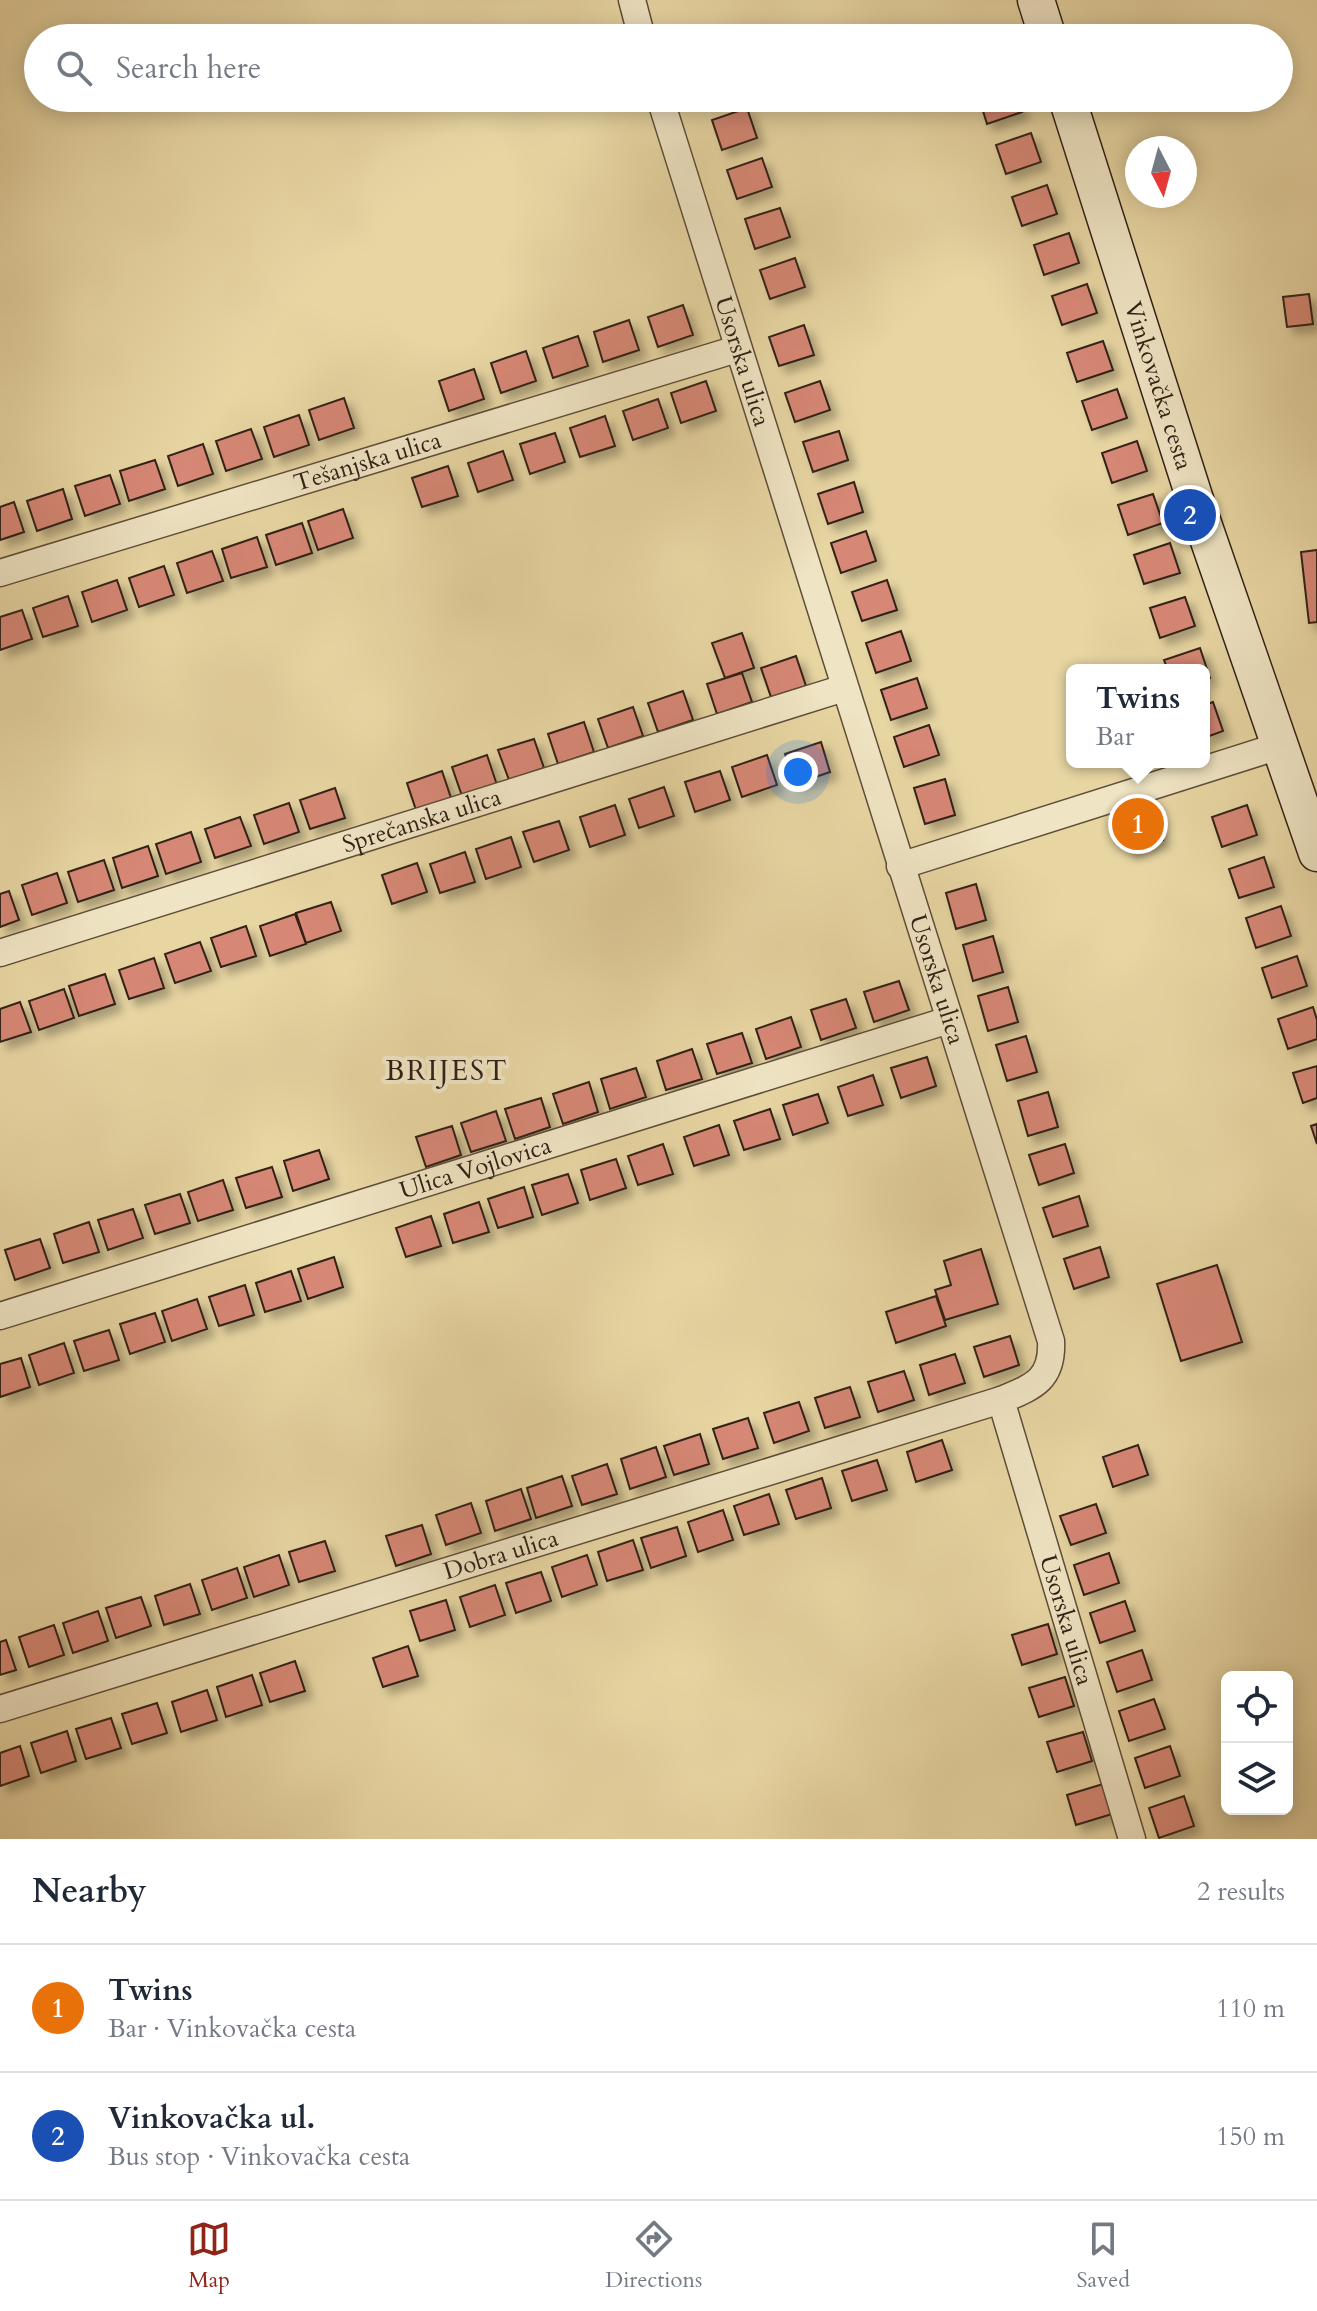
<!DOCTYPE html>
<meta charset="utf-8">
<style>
body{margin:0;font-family:Cardo,serif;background:#f2f2f3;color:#1f2937}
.controls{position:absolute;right:24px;bottom:24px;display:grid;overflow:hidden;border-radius:12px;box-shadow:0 4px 20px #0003}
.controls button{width:72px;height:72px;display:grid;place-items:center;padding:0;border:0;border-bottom:2px solid #e0e1e3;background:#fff;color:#1f2937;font:40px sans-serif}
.compass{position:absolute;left:1125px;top:136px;width:72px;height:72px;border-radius:50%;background:#fff;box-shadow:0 4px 20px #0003;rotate:174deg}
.you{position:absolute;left:798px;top:772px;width:28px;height:28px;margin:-20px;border:6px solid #fff;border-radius:50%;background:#1a73e8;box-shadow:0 0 0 12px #1a73e833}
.badge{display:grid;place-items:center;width:52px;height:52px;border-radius:50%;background:#8f2418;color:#fff;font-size:26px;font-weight:700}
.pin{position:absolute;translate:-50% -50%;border:4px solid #fff;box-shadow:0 2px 8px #0006}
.popup{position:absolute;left:1066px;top:664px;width:144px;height:104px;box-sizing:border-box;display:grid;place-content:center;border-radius:12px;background:#fff;filter:drop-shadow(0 2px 6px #0005);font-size:26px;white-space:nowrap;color:#747a83}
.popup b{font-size:30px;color:#1f2937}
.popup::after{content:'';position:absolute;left:50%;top:100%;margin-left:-16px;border:16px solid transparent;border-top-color:#fff}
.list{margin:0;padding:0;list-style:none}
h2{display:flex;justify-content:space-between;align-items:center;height:104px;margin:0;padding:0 32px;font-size:34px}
h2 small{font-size:26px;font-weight:400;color:#747a83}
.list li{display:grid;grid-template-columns:52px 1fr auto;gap:24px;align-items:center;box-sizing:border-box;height:128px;padding:0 32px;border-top:2px solid #e0e1e3}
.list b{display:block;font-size:30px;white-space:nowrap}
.list p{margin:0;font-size:26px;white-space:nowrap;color:#747a83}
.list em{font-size:26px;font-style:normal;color:#747a83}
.icon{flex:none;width:44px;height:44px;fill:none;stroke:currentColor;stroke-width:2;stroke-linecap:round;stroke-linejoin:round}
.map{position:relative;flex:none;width:1317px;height:1839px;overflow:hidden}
.search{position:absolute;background:#fff;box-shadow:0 4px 20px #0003;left:24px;right:24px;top:24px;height:88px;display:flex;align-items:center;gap:20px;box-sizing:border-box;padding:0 28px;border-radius:44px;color:#747a83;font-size:30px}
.sheet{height:360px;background:#fff}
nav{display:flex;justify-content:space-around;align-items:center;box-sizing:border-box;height:112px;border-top:2px solid #e0e1e3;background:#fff;font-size:22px;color:#747a83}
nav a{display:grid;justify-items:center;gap:4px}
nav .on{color:#8f2418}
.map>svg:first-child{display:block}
</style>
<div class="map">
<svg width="1317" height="1839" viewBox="0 0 1317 1839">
<defs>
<filter id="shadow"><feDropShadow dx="7" dy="7" stdDeviation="4" flood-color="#0004"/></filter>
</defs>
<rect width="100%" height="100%" fill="#e7d5a2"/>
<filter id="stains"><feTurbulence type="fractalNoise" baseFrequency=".0025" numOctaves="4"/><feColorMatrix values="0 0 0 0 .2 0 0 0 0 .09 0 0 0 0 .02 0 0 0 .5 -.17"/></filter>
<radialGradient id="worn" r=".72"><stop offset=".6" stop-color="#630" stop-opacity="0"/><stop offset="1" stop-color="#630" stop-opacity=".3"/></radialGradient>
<path fill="#d68775" stroke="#312016" stroke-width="2" filter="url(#shadow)" d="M 998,31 L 1000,38 L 978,38 Z
M 979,98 L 1018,98 L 1022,112 L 987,124 Z
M 747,108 L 757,138 L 722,150 L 712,120 Z
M 1031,133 L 1041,162 L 1006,174 L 996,145 Z
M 762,158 L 772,187 L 737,199 L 727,170 Z
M 1047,185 L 1057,214 L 1022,226 L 1012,197 Z
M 780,208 L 790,237 L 755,249 L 745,219 Z
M 1069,233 L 1079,263 L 1044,275 L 1034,245 Z
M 795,258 L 805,287 L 770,299 L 760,270 Z
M 1087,284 L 1097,313 L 1062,325 L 1052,296 Z
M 1309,294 L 1313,324 L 1287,327 L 1283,297 Z
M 683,305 L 693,335 L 658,347 L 648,317 Z
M 629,320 L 639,350 L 603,362 L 594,332 Z
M 804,325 L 814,355 L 779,366 L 769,337 Z
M 578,336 L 588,366 L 553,378 L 543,348 Z
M 1103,341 L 1113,370 L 1077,382 L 1067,353 Z
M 526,351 L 536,381 L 501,393 L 491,363 Z
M 474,369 L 484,399 L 449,411 L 439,381 Z
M 706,381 L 716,411 L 681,423 L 671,393 Z
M 820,381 L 830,410 L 795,422 L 785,393 Z
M 1117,389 L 1127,418 L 1092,430 L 1082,401 Z
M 344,398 L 354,428 L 319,440 L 309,410 Z
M 658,399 L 668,428 L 633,440 L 623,411 Z
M 299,415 L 309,445 L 274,457 L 264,427 Z
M 605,416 L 615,446 L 580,457 L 570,428 Z
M 251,429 L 262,459 L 226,471 L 216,441 Z
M 839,431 L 848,460 L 813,472 L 803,442 Z
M 555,433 L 565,462 L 530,474 L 520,444 Z
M 1137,441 L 1147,471 L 1112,483 L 1102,453 Z
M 203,444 L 213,474 L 178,486 L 168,456 Z
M 503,451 L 513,480 L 478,492 L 468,463 Z
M 155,460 L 165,489 L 129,501 L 120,471 Z
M 448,466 L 458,496 L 422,507 L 412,478 Z
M 110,475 L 120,504 L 85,516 L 75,486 Z
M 854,482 L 863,512 L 828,524 L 818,494 Z
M 63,489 L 72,519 L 37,531 L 27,501 Z
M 1153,494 L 1163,523 L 1128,535 L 1118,505 Z
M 14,502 L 24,532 L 0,540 L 0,507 Z
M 343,509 L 353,538 L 318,550 L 308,521 Z
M 302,523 L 312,553 L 276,565 L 266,535 Z
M 866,531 L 876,561 L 841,573 L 831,543 Z
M 257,537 L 267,567 L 231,578 L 222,549 Z
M 1170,543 L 1180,573 L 1144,584 L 1134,555 Z
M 1317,550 L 1317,622 L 1309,623 L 1301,552 Z
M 212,551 L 223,581 L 187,593 L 177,563 Z
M 164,566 L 174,595 L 139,607 L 129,578 Z
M 117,580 L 127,610 L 92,622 L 82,592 Z
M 887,580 L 897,610 L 862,621 L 852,592 Z
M 68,596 L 78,626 L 43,637 L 33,608 Z
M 1185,597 L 1195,626 L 1160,638 L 1150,608 Z
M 22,610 L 32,639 L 0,650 L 0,617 Z
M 901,631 L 911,661 L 876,673 L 866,643 Z
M 742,633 L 754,668 L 725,678 L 712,643 Z
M 1200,648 L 1210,678 L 1204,680 L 1204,670 L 1168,670 L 1164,660 Z
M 796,656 L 806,686 L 771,697 L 761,668 Z
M 742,673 L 752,702 L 717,714 L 707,684 Z
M 917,678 L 927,708 L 891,720 L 881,690 Z
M 683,691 L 693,720 L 658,732 L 648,703 Z
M 1213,702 L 1223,731 L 1204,738 L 1204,705 Z
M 633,707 L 643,736 L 608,748 L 598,719 Z
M 584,722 L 594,752 L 558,764 L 548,734 Z
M 929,725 L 939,755 L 904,767 L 894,737 Z
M 534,739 L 544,768 L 509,780 L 498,750 Z
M 821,742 L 830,772 L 795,784 L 785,754 Z
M 487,755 L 497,785 L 462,796 L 452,767 Z
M 767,755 L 777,785 L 742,797 L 732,767 Z
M 442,771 L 452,801 L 417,813 L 407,783 Z
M 720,771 L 730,800 L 695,812 L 685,782 Z
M 945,779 L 955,815 L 925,824 L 914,788 Z
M 664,787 L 674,816 L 639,828 L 629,799 Z
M 335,788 L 345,818 L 310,829 L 300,800 Z
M 289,803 L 299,832 L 264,844 L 254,815 Z
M 615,805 L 625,835 L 590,847 L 580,817 Z
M 1247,805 L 1257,835 L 1222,847 L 1212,817 Z
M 1153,810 L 1163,840 L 1128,851 L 1118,822 Z
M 240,817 L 251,846 L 215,858 L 205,829 Z
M 559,821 L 569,850 L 534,862 L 523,832 Z
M 191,832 L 201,862 L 166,874 L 156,844 Z
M 511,837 L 521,867 L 486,879 L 476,849 Z
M 148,846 L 158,876 L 122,888 L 113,858 Z
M 465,852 L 475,882 L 440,893 L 430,864 Z
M 1264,857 L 1274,887 L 1239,898 L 1229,869 Z
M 104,860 L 114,890 L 78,902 L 68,872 Z
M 417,863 L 427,892 L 392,904 L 382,875 Z
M 57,873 L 67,903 L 32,915 L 22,885 Z
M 976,884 L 986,920 L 956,929 L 946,893 Z
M 9,891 L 19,920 L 0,927 L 0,894 Z
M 331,902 L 341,931 L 306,943 L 296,913 Z
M 1281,906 L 1291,936 L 1256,948 L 1246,918 Z
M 295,914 L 306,944 L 270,956 L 260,926 Z
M 246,926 L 256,956 L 221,967 L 211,938 Z
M 993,936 L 1003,972 L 973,981 L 963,945 Z
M 200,942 L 211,971 L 175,983 L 165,954 Z
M 1297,956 L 1307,986 L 1272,998 L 1262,968 Z
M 154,958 L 164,988 L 129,999 L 119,970 Z
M 105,974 L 115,1004 L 79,1016 L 69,986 Z
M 899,981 L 909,1010 L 874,1022 L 864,992 Z
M 1008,987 L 1018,1022 L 988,1031 L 978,996 Z
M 64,989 L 74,1018 L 39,1030 L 29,1001 Z
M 846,999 L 856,1028 L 821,1040 L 811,1010 Z
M 20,1002 L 31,1032 L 0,1042 L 0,1009 Z
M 1313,1007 L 1317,1020 L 1317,1039 L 1288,1049 L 1278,1019 Z
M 791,1017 L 801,1047 L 766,1059 L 756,1029 Z
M 742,1033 L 752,1063 L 717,1074 L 707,1044 Z
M 1026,1036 L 1037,1072 L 1007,1081 L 996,1045 Z
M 692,1049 L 702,1079 L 666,1090 L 657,1061 Z
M 927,1057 L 936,1086 L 901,1098 L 891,1068 Z
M 1317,1066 L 1317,1098 L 1303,1103 L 1293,1073 Z
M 636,1068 L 646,1097 L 610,1109 L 601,1079 Z
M 873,1075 L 883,1105 L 848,1116 L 838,1087 Z
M 589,1082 L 598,1112 L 563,1124 L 553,1094 Z
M 1048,1092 L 1058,1127 L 1028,1136 L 1018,1101 Z
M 818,1094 L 828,1123 L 793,1135 L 783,1105 Z
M 541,1098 L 550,1127 L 515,1139 L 505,1109 Z
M 770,1109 L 780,1139 L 744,1150 L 734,1121 Z
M 496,1111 L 506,1141 L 471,1152 L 461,1123 Z
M 1317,1124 L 1317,1144 L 1311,1126 Z
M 719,1125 L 729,1155 L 694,1166 L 684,1137 Z
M 452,1126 L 461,1155 L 426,1167 L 416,1137 Z
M 663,1144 L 673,1174 L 638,1185 L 628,1156 Z
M 1065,1144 L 1074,1173 L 1039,1185 L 1029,1155 Z
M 319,1150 L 329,1179 L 293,1191 L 284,1161 Z
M 616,1159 L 626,1188 L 590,1200 L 581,1170 Z
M 272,1167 L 282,1197 L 246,1208 L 236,1178 Z
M 568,1174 L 578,1203 L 542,1215 L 532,1185 Z
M 223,1180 L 233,1210 L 198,1221 L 188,1192 Z
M 524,1187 L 533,1217 L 498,1228 L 488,1199 Z
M 180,1194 L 190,1223 L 155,1234 L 145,1205 Z
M 1079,1196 L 1088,1226 L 1053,1237 L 1043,1208 Z
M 479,1202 L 489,1232 L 453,1243 L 444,1214 Z
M 133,1209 L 143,1238 L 108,1250 L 98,1220 Z
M 431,1216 L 441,1246 L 406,1257 L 396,1228 Z
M 89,1222 L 99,1252 L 63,1263 L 54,1234 Z
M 40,1239 L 50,1268 L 15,1280 L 5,1250 Z
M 1100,1247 L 1109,1277 L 1074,1289 L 1064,1259 Z
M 981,1249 L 998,1304 L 945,1320 L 935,1290 L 951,1285 L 944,1261 Z
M 334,1257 L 343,1287 L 308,1299 L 298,1269 Z
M 1217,1265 L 1242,1342 L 1181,1361 L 1157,1284 Z
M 291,1271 L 301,1301 L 265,1312 L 256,1283 Z
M 245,1285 L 254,1315 L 219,1326 L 209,1297 Z
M 936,1296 L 946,1326 L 896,1343 L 886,1312 Z
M 197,1299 L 207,1329 L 172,1341 L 162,1311 Z
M 155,1313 L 165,1342 L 130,1354 L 120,1324 Z
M 109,1330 L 119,1360 L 84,1371 L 74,1341 Z
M 1010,1336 L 1019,1365 L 984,1377 L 974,1347 Z
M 64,1343 L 74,1373 L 39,1385 L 29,1355 Z
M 955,1354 L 965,1383 L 929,1395 L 920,1365 Z
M 21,1358 L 30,1387 L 0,1397 L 0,1364 Z
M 904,1371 L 914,1400 L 878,1412 L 868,1382 Z
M 850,1387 L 860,1417 L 825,1428 L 815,1398 Z
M 799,1402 L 809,1431 L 774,1443 L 764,1413 Z
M 748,1418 L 758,1448 L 723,1459 L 713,1429 Z
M 700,1434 L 709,1464 L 674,1475 L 664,1446 Z
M 942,1440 L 952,1470 L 916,1482 L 907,1452 Z
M 1138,1445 L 1148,1475 L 1113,1487 L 1103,1457 Z
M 656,1447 L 666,1477 L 630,1489 L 621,1459 Z
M 877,1460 L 887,1490 L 852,1501 L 842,1471 Z
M 607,1464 L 617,1494 L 582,1505 L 572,1476 Z
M 562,1476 L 572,1506 L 536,1518 L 527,1488 Z
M 822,1478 L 831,1508 L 796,1519 L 786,1490 Z
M 521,1489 L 531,1519 L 495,1531 L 486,1501 Z
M 769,1494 L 779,1524 L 744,1535 L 734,1506 Z
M 471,1503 L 481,1533 L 446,1545 L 436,1515 Z
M 1096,1504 L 1106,1533 L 1071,1545 L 1060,1516 Z
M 723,1510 L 733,1540 L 698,1552 L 688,1522 Z
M 422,1525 L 431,1554 L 396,1566 L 386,1536 Z
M 677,1527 L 686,1556 L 651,1568 L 641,1538 Z
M 633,1540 L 643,1570 L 607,1581 L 598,1552 Z
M 325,1541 L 335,1571 L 299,1582 L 289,1552 Z
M 1109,1553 L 1119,1583 L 1084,1595 L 1074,1565 Z
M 279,1555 L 289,1585 L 254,1597 L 244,1567 Z
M 587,1555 L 597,1585 L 562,1597 L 552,1567 Z
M 237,1568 L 247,1598 L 212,1610 L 202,1580 Z
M 541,1572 L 551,1601 L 516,1613 L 506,1583 Z
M 190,1584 L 200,1614 L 164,1625 L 155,1596 Z
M 495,1585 L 505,1615 L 470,1627 L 460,1597 Z
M 141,1597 L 151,1626 L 116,1638 L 106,1608 Z
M 446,1600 L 455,1630 L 420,1641 L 410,1611 Z
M 1125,1601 L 1135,1631 L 1100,1643 L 1090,1613 Z
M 98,1611 L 108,1641 L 73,1653 L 63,1623 Z
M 1048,1624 L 1057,1654 L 1022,1665 L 1012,1635 Z
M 54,1625 L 64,1655 L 29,1667 L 19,1637 Z
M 6,1640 L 16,1670 L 0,1675 L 0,1642 Z
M 408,1646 L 418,1676 L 383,1687 L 373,1658 Z
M 1142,1650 L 1152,1680 L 1117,1692 L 1107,1662 Z
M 295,1661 L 305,1691 L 270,1702 L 260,1673 Z
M 252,1675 L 262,1705 L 226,1717 L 217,1687 Z
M 1065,1677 L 1074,1706 L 1039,1717 L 1029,1688 Z
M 207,1690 L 217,1720 L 181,1732 L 172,1702 Z
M 1154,1699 L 1165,1729 L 1129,1741 L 1119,1711 Z
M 157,1703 L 167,1733 L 132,1744 L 122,1714 Z
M 111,1718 L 121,1748 L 86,1759 L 76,1729 Z
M 67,1731 L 76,1761 L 41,1773 L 31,1743 Z
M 1083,1732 L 1092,1761 L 1057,1772 L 1047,1742 Z
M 20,1746 L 29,1776 L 0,1786 L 0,1753 Z
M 1170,1746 L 1180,1776 L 1145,1788 L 1135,1758 Z
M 1103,1784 L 1112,1814 L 1076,1825 L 1067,1795 Z
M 1184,1796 L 1194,1826 L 1159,1838 L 1149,1808 Z"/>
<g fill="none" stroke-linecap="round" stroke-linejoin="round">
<defs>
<g id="street">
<path d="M 632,0 L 642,38"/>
<path id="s1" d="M 660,98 L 1051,1341 C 1053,1380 1033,1387 1001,1400 L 1132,1839"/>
<path id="s2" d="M 0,573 L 737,349"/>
<path d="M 900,866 L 1282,745"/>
<path id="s3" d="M 0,953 L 844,688"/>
<path id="s4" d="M 0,1316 L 949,1020"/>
<path id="s5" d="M 0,1709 L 1001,1400"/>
</g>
<g id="secondary">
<path d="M 1036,0 L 1048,38"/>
<path id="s6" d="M 1067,98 L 1198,509 L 1317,853"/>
</g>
</defs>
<use href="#street" stroke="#5e4d39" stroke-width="29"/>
<use href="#secondary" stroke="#312016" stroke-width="39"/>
<use href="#street" stroke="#efe4c3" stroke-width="26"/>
<use href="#secondary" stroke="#efe4c3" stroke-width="36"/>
</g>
<g text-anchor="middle" stroke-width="8" stroke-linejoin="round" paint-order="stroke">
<g font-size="24" fill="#312016" stroke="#efe4c3">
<text dy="8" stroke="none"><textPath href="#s1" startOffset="276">Usorska ulica</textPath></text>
<text dy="8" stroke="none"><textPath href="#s6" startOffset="302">Vinkovačka cesta</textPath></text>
<text dy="8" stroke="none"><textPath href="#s2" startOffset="384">Tešanjska ulica</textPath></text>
<text dy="8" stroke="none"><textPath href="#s3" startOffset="442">Sprečanska ulica</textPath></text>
<text dy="8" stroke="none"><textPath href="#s1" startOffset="924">Usorska ulica</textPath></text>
<text dy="8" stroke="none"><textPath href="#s4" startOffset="498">Ulica Vojlovica</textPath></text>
<text dy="8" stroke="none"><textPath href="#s5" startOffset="524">Dobra ulica</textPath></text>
<text dy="8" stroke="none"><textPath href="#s1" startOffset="1618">Usorska ulica</textPath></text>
</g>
<g font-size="28" letter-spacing="2" fill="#312016" stroke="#efe4c3">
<text x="447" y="1080">BRIJEST</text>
</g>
</g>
<rect width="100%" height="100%" filter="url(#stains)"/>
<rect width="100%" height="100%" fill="url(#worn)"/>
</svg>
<div class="controls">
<button><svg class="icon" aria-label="locate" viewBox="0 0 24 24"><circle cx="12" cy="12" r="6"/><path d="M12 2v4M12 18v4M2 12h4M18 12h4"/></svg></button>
<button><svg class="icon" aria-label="layers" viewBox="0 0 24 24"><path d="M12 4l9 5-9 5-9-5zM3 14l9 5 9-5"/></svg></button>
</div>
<svg class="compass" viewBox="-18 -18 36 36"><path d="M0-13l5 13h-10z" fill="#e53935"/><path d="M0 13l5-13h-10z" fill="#747a83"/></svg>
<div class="you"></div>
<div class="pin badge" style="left:1138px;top:824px;background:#e8710a">1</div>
<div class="popup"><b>Twins</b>Bar</div>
<div class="pin badge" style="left:1190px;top:515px;background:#1a4fb4">2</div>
<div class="search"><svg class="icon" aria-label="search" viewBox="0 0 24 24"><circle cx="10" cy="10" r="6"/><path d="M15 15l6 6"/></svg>Search here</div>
</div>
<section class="sheet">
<h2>Nearby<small>2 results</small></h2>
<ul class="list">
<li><span class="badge" style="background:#e8710a">1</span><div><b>Twins</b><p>Bar · Vinkovačka cesta</p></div><em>110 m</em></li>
<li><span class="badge" style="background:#1a4fb4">2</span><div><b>Vinkovačka ul.</b><p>Bus stop · Vinkovačka cesta</p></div><em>150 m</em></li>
</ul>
</section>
<nav>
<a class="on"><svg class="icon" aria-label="map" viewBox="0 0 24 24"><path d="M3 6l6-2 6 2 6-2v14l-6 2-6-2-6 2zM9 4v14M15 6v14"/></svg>Map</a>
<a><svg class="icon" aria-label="directions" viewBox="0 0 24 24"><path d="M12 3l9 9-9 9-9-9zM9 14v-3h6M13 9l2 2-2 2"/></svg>Directions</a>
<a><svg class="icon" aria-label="saved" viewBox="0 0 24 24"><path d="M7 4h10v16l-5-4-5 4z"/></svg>Saved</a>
</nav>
